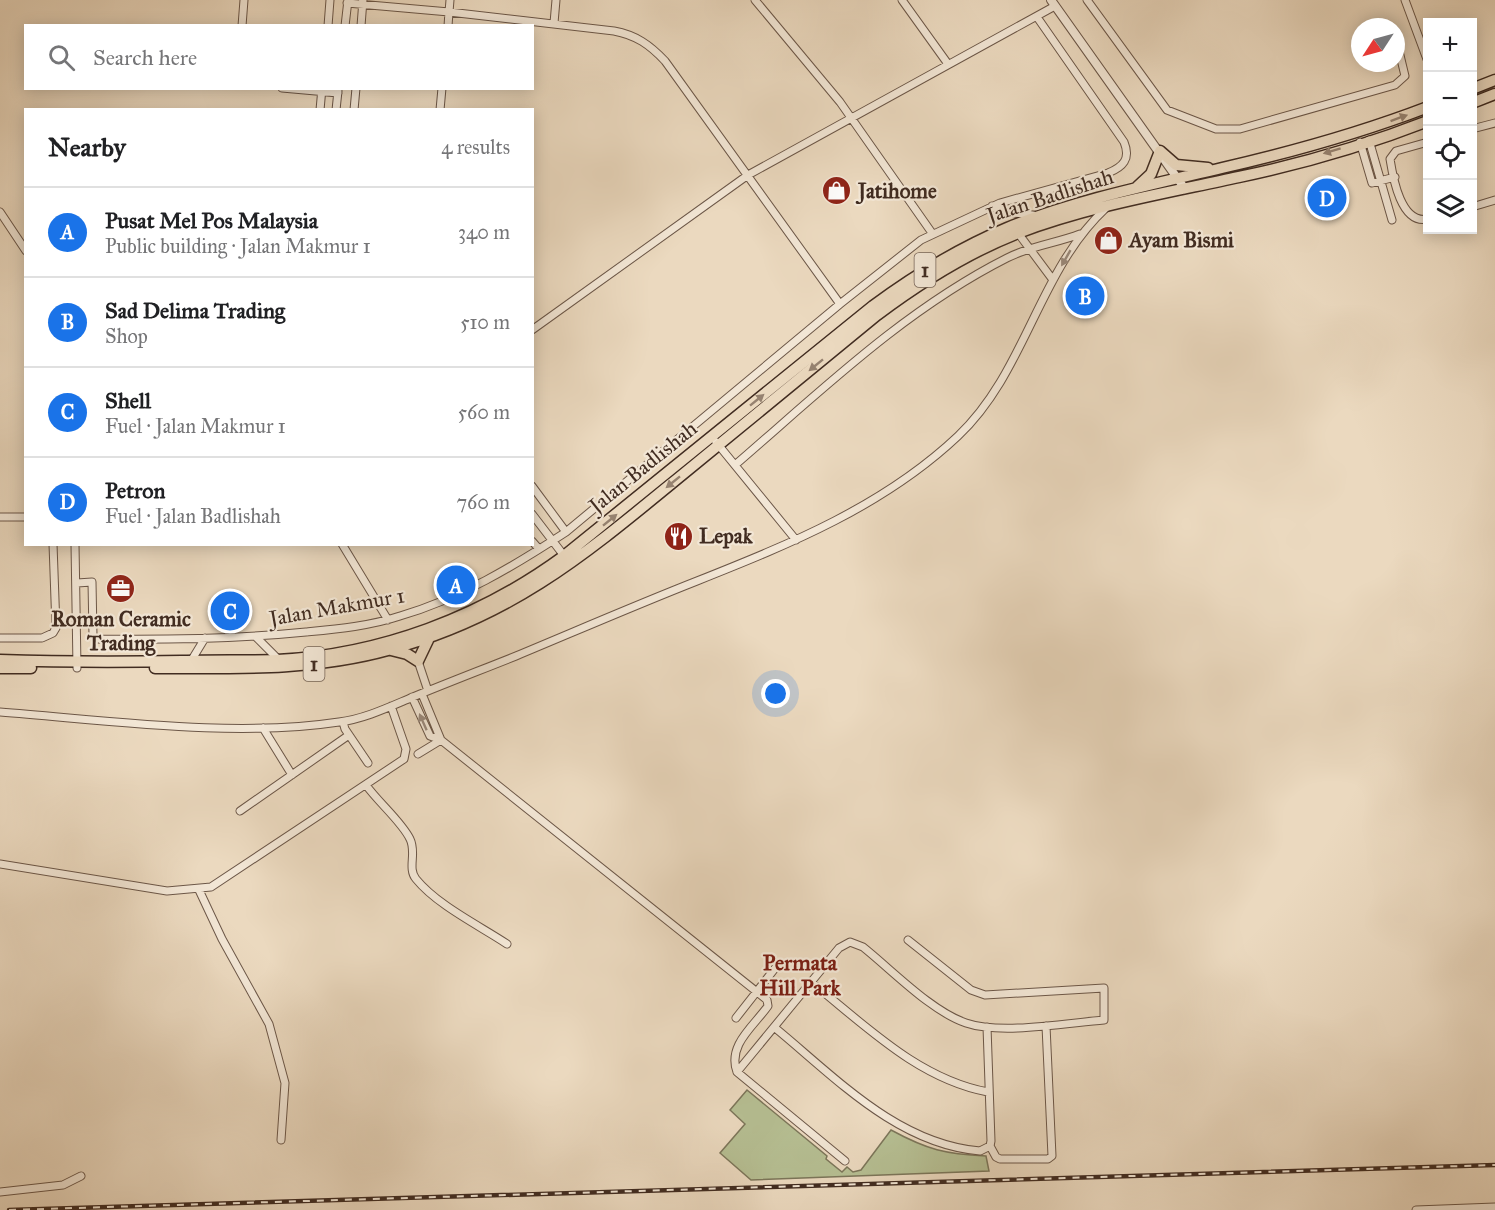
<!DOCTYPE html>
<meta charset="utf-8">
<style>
body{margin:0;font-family:"IM FELL Great Primer",serif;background:#f2f2f2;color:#202124}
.controls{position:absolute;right:18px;top:18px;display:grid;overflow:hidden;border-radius:0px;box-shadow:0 3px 15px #0003}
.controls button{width:54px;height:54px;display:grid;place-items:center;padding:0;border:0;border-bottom:2px solid #e0e0e0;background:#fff;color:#202124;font:30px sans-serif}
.compass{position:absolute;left:1351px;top:18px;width:54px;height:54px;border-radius:50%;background:#fff;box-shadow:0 3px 15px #0003;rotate:234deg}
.you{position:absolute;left:776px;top:694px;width:21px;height:21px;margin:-15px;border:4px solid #fff;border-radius:50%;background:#1a73e8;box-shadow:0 0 0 9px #1a73e833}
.badge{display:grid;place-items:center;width:39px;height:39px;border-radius:50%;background:#1a73e8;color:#fff;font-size:20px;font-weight:700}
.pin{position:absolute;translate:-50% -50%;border:3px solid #fff;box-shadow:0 2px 6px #0006}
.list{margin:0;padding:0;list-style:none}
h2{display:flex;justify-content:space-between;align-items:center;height:78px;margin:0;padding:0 24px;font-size:26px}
h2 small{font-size:20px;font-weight:400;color:#757577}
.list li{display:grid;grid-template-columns:39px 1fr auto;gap:18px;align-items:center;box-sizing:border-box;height:90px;padding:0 24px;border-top:2px solid #e0e0e0}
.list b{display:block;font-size:22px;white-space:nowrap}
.list p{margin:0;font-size:20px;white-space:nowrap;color:#757577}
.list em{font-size:20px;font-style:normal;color:#757577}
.icon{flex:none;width:33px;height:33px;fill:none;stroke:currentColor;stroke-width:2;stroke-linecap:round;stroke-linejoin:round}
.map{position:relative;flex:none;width:1495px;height:1210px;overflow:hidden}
.search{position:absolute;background:#fff;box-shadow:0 3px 15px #0003;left:24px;top:24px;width:510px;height:66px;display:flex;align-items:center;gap:15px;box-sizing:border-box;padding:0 21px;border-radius:0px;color:#757577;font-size:22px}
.panel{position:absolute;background:#fff;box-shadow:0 3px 15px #0003;left:24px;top:108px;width:510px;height:438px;border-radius:0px}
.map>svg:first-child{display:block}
</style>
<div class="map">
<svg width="1495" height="1210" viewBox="0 0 1495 1210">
<rect width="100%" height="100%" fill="#ebd9bf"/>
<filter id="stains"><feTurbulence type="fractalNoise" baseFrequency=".00333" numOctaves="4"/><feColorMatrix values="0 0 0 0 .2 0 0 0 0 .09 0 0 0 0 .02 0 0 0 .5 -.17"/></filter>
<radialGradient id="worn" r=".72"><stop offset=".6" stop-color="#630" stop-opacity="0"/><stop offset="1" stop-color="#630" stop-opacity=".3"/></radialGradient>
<path fill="#b6bf93" stroke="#7c765a" stroke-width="1.5" d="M 747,1090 L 827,1156 L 826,1159 L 842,1172 L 847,1167 L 853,1172 L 861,1170 L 891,1130 C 928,1150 945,1154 986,1156 L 989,1171 L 751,1180 L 720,1153 L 745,1124 L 730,1110 Z"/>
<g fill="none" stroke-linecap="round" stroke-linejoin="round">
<defs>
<path id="minor" d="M 450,0 L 449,12 L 614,31 C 636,35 650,45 665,61 L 840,304
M 755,0 L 840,102 L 932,233
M 902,0 L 948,64
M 1087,0 L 1167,110 L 1216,129 L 1240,129 L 1395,85 L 1405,76 L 1399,51
M 1405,0 L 1428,62
M 347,3 L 449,12 L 448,26
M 554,23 L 556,0
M 242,26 L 244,0
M 328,26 L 330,0
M 345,26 L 348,0
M 361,26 L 363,0
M 282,88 L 338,93
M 320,110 L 322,88
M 336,110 L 338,91
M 354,110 L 356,88
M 440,110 L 442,88
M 1472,129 L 1495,123
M 1369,140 L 1392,220
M 1360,142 L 1372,183 L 1395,177
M 1428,142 L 1396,151 L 1390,159 C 1393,178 1401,225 1428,219
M 992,206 L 1004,212 L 1033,215
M 1472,207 L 1495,200
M 0,212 L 26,251
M 1018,233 L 1053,280
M 532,330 L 748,175 L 1055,6
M 716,442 L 796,540
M 735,465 C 821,391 904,310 1007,258 C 1030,246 1057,243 1080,234
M 532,486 L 566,532
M 532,514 L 565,557
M 0,517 L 26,517
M 532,541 L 539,549
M 75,544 L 77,668
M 342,544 L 388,620
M 77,583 L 92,582 L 93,636 L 96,639 C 166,640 236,639 306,632 C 337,629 370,626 400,616 C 459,599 514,566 566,532 L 840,304 L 921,240 L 1000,203 L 1108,173 C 1123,167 1131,159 1124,142 L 1037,17
M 256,637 L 279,660
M 0,638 L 42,638 L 53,633 L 56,628 L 53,544
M 191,661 L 205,638
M 418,661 L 428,691
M 422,694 L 441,740
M 412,697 L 430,736 L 441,740 L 767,1000 L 768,1006 C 754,1026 727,1045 737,1072 L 845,1161
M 0,712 C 106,720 234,738 339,722 C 364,719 389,707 413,697 C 447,683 481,670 516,656 C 576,631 636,605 697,581 C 790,544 884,506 958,436 C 1026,372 1038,271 1106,208
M 343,722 L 345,729 L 368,763
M 263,728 L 292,775
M 418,754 L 441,740
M 366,785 C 378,802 402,822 410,839 C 417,853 407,868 416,879 C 437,905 480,926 507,944
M 240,811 L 349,735
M 0,864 L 167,891 L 211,887 L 404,759 L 406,749 L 391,706
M 199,890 L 222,939 L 269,1024 L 285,1083 L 281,1140
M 811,982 C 865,1025 918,1079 988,1092
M 736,1018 L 776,967
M 774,1027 C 835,1077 897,1144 980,1151 L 990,1146 L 991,1141 L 987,1027
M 737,1072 L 839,948 L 850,942 L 863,947 C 893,971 931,1011 966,1023 C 1001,1035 1067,1023 1104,1020 L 1104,988 L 985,995 L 971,990 L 908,940
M 990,1146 L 996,1157 L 1000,1159 L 1048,1159 L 1052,1156 L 1046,1026
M 0,1192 L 63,1185 L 81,1176
M 1416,1210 L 1495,1207"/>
<path id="tertiary" d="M 1051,0 L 1185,189"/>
<path id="primary" d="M 1472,89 L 1495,80
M 1472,103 L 1495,94
M 1160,151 L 1176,165 L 1208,168
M 1137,187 L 1151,174 L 1160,151
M 391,650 L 407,654 L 418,661 L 429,638
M 0,660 C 61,662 121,662 182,661 C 214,660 246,661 277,660 C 380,655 481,617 564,556 L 873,306 C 915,275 959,248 1007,228 C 1076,200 1150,185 1222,168 C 1292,152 1360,133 1428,107
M 0,668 L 31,668
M 155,668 C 233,668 312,671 388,650 C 515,616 589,551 688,470 C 751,419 814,367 877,315 C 921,282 967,253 1018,233 C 1089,206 1166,193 1239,177 C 1301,164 1369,144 1428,121"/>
</defs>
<use href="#minor" stroke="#6c5748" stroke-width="9"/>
<use href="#tertiary" stroke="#6c5748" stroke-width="10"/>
<use href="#primary" stroke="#412c21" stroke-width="13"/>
<use href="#minor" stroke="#f2e6d5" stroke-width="7"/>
<use href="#tertiary" stroke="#f2e6d5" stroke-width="8"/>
<use href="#primary" stroke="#ebd9bf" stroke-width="10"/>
<defs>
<path id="rail" d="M 9,1210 L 1495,1165"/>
</defs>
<use href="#rail" stroke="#412c21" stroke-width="4.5"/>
<use href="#rail" stroke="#f2e6d5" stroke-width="2" stroke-dasharray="7" stroke-linecap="butt"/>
</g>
<defs><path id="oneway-solid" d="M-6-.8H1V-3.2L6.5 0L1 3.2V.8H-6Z" transform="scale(1.5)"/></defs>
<g fill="#968270">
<use href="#oneway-solid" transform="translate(1399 118) rotate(-20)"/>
<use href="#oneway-solid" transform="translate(1332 151) rotate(163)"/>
<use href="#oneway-solid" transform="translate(816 365) rotate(141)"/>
<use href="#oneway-solid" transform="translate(757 400) rotate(-39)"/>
<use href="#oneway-solid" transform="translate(673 482) rotate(141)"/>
<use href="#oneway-solid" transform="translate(610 520) rotate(-39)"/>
</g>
<g fill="#9a897b">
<use href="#oneway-solid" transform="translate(1066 258) rotate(120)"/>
<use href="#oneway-solid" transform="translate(423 722) rotate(-114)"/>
</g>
<defs>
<symbol id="shop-disc" viewBox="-11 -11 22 22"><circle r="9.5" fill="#8f2418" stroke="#f2e6d5"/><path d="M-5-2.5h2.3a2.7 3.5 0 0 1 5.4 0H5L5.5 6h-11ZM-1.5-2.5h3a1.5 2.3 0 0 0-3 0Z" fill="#fff"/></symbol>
<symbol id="restaurant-disc" viewBox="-11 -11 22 22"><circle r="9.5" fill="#8f2418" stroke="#f2e6d5"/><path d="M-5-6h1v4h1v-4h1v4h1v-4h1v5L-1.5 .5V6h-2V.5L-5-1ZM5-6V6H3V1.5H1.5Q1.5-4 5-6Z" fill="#fff"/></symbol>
<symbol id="office-disc" viewBox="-11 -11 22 22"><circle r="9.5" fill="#8f2418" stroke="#f2e6d5"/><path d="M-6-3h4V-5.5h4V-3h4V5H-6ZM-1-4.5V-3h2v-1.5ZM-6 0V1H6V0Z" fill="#fff"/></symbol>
</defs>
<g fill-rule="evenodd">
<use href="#shop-disc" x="820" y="174" width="33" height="33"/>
<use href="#shop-disc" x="1092" y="224" width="33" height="33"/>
<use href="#restaurant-disc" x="662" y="520" width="33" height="33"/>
<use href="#office-disc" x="104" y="572" width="33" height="33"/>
</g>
<g text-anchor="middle" stroke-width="4.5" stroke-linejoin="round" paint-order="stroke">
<g fill="#f2e6d5" stroke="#766457" stroke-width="1.5">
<rect x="914.5" y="253" width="21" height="34" rx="4.5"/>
<rect x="303.5" y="647" width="21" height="34" rx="4.5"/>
</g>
<g font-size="20" font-weight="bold" fill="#412c21">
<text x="925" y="277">1</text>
<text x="314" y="671">1</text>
</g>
<g font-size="21" font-weight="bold" fill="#412c21" stroke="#f2e6d5" text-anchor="start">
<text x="858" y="198">Jatihome</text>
<text x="1129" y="247">Ayam Bismi</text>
<text x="699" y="543">Lepak</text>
<text x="121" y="626" text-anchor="middle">Roman Ceramic<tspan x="121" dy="24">Trading</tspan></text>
</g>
<g font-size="21" fill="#412c21" stroke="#f2e6d5">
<text transform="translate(1050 196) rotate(-18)" y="7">Jalan Badlishah</text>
<text transform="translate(643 467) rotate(-39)" y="7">Jalan Badlishah</text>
<text transform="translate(337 607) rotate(-10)" y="7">Jalan Makmur 1</text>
</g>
<g font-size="22" font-weight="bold" fill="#7a1f14" stroke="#f2e6d5">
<text x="800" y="970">Permata<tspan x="800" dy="25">Hill Park</tspan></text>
</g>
</g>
<rect width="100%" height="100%" filter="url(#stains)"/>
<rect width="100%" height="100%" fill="url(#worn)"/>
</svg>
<div class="controls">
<button>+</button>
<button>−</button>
<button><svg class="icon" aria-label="locate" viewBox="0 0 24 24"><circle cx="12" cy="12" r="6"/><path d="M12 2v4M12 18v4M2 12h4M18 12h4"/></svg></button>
<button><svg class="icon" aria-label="layers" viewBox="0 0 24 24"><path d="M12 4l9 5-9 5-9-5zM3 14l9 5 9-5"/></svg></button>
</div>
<svg class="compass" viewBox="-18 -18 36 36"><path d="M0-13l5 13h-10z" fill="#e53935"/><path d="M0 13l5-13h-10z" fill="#757577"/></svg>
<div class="you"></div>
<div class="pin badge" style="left:456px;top:585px">A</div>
<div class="pin badge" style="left:1085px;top:296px">B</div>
<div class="pin badge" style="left:230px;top:611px">C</div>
<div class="pin badge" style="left:1327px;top:198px">D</div>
<div class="search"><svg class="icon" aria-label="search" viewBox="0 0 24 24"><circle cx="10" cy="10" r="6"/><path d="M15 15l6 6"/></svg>Search here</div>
<section class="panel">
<h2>Nearby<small>4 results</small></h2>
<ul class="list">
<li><span class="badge">A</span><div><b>Pusat Mel Pos Malaysia</b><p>Public building · Jalan Makmur 1</p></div><em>340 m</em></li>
<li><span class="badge">B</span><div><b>Sad Delima Trading</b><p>Shop</p></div><em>510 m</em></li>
<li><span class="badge">C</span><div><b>Shell</b><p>Fuel · Jalan Makmur 1</p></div><em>560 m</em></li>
<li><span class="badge">D</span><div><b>Petron</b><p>Fuel · Jalan Badlishah</p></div><em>760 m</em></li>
</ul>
</section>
</div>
